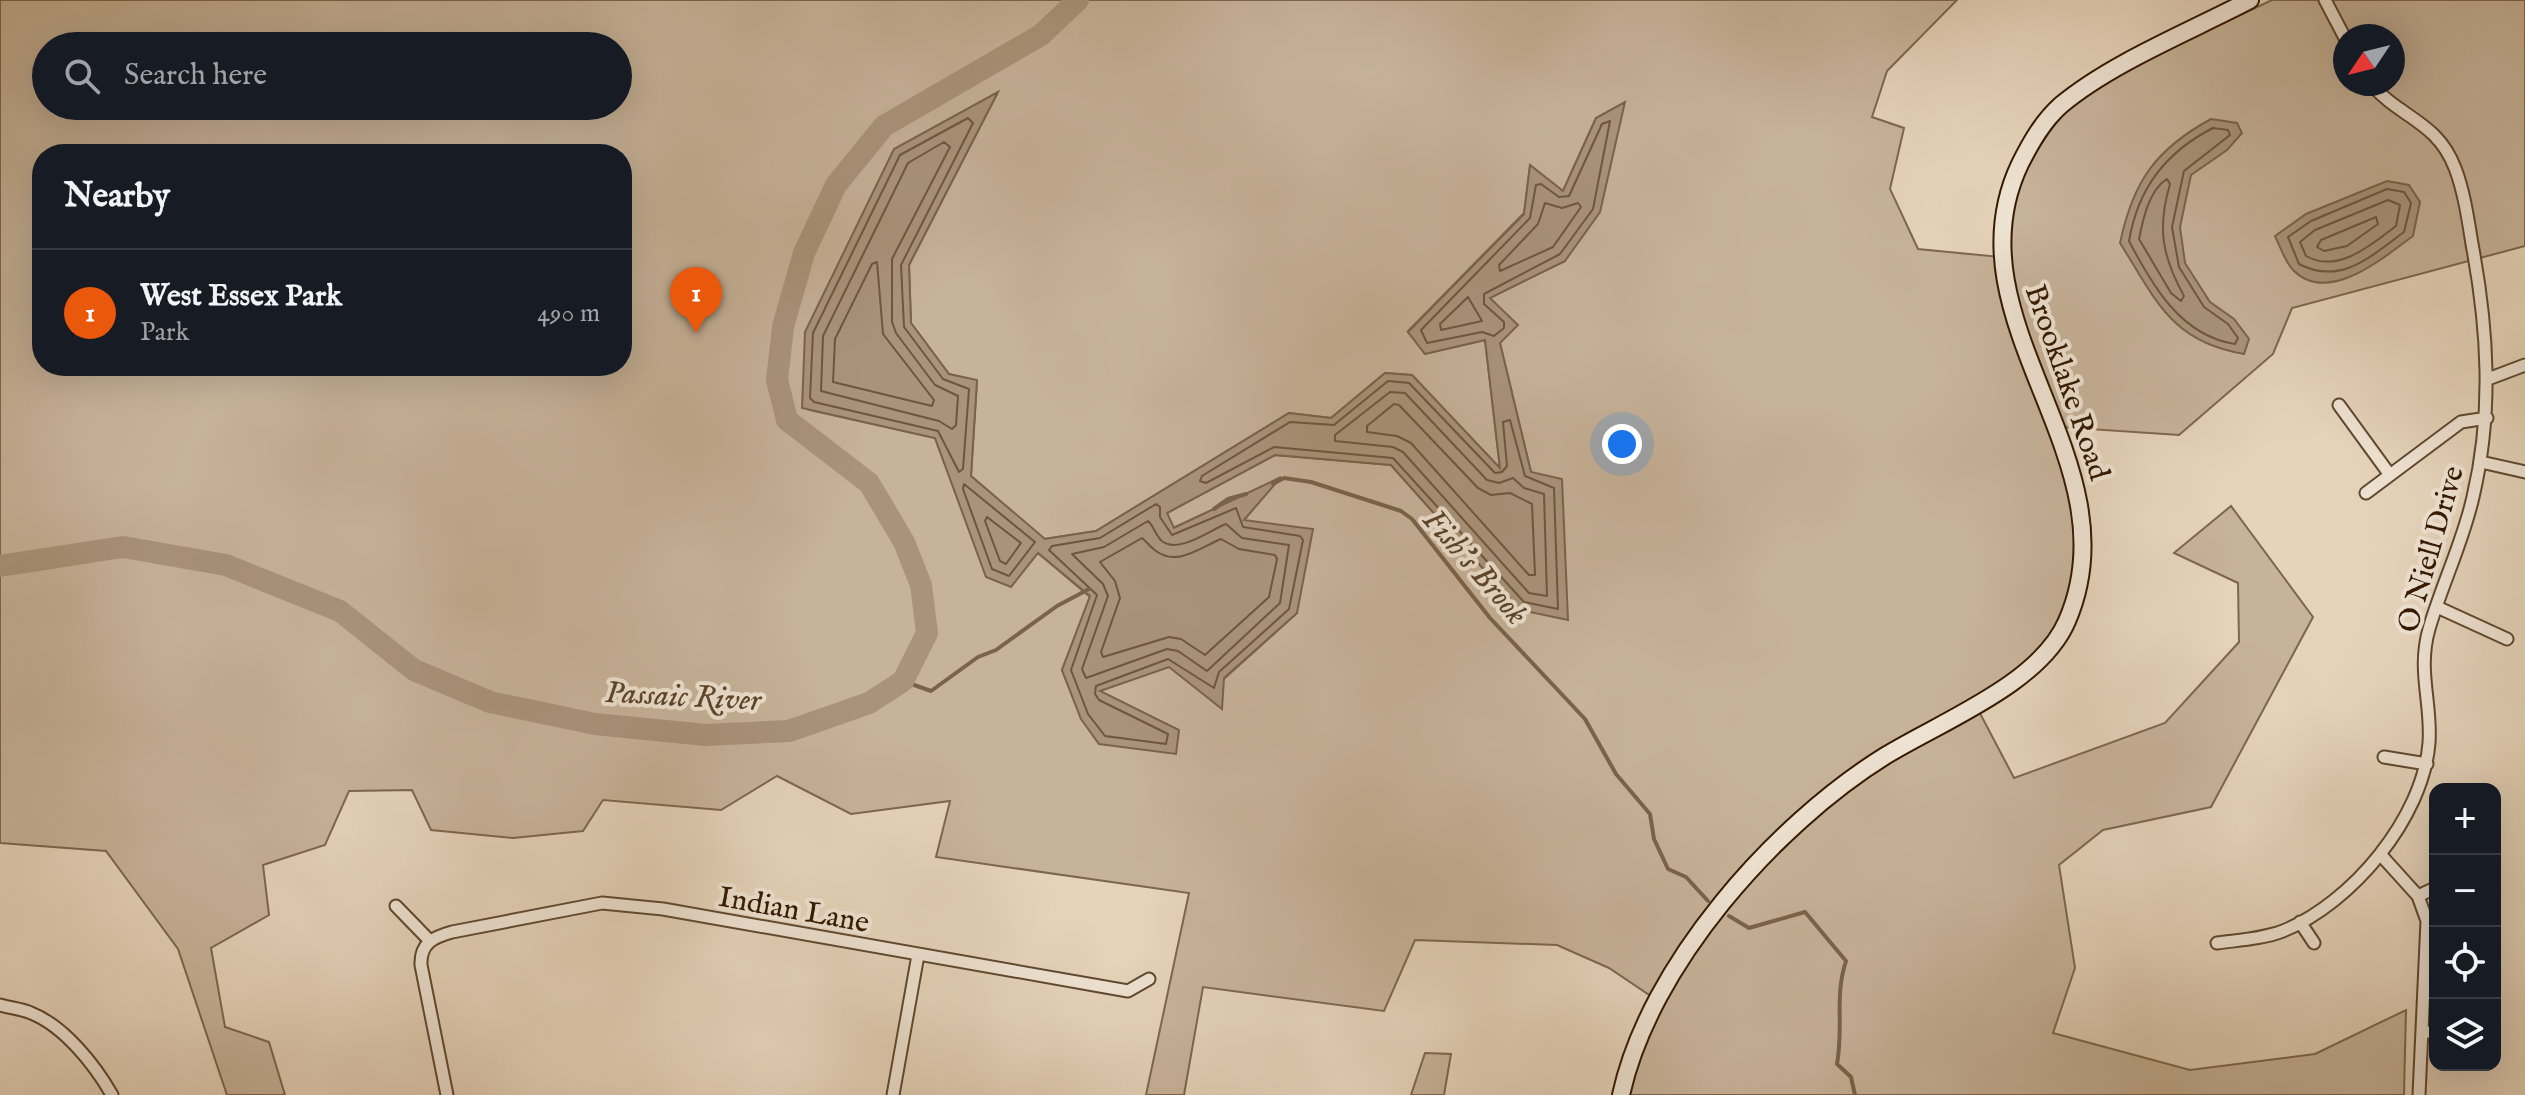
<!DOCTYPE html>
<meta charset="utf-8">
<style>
body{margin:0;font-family:"IM FELL English",serif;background:#242831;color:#f1f3f6}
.controls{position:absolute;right:24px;bottom:24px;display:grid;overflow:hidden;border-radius:16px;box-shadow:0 8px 32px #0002}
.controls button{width:72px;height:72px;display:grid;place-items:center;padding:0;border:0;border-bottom:2px solid #363941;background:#171b24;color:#f1f3f6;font:40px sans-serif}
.compass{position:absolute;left:2333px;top:24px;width:72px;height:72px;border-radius:50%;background:#171b24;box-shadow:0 8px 32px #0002;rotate:235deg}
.you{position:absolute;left:1622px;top:444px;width:28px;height:28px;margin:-20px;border:6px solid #fff;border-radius:50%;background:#1a73e8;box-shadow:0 0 0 12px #1a73e833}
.badge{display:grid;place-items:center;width:52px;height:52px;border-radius:50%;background:#ea580c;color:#fff;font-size:26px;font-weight:700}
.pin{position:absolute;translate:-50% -66px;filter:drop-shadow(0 2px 4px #0008)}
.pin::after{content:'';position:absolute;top:42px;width:28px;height:24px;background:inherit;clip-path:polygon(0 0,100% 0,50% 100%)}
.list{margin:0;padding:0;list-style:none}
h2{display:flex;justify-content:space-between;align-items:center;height:104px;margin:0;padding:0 32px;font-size:34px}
h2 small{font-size:26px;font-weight:400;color:#9ea1a6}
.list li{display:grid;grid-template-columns:52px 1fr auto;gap:24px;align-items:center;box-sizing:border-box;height:128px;padding:0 32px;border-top:2px solid #363941}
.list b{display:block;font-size:30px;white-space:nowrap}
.list p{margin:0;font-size:26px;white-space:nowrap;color:#9ea1a6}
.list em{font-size:26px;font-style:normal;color:#9ea1a6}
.icon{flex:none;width:44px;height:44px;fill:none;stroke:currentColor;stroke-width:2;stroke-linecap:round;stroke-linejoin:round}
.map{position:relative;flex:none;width:2525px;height:1095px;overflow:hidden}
.search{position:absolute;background:#171b24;box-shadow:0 8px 32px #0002;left:32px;top:32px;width:600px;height:88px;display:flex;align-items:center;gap:20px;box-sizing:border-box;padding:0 28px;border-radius:44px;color:#9ea1a6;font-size:30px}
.panel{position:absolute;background:#171b24;box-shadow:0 8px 32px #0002;left:32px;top:144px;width:600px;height:232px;border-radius:32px}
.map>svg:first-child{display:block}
</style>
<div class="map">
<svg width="2525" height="1095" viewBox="0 0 2525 1095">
<rect width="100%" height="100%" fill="#e5d3ba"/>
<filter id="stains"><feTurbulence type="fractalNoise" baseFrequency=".0025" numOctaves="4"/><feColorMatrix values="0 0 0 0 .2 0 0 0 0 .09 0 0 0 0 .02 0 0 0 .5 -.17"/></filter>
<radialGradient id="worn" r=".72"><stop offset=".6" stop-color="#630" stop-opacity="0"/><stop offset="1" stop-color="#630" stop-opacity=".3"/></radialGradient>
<path fill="#c7b39a" stroke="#7e664d" stroke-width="2" fill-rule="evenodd" d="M 0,0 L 1957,0 L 1887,71 L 1872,117 L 1904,128 L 1890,189 L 1918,249 L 2000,257 L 2022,155 L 2079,91 L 2272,0 L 2525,0 L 2525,246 L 2292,308 L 2273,354 L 2179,435 L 2060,427 L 2083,528 L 2069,609 L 2047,651 L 1972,698 L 2014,778 L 2165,723 L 2239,642 L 2238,583 L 2174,553 L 2231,506 L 2313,617 L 2211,807 L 2103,830 L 2059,865 L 2075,968 L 2053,1033 L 2190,1070 L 2315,1054 L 2406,1010 L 2404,1095 L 1621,1095 L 1655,999 L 1609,968 L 1557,945 L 1415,940 L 1384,1011 L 1203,987 L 1184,1095 L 1146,1095 L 1189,893 L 936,857 L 950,801 L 851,814 L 777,776 L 721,810 L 603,800 L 583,831 L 513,838 L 431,830 L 412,790 L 349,791 L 325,845 L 263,865 L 269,915 L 211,948 L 225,1027 L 269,1042 L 285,1095 L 227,1095 L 178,949 L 106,851 L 0,843 ZM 2345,36 L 2393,36 L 2393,84 L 2345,84 ZM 46,46 L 618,46 L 618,106 L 46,106 ZM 997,94 L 909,265 L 911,323 L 949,374 L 977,381 L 971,476 L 1044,539 L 1096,531 L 1289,413 L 1331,418 L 1385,373 L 1412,375 L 1500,469 L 1485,340 L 1425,354 L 1408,331 L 1524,213 L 1530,166 L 1563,191 L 1596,118 L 1565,261 L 1489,298 L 1531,472 L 1520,610 L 1391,465 L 1275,455 L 1167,513 L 1173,528 L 1279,479 L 1244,520 L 1297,613 L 1224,679 L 1169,666 L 1099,691 L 1178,730 L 1081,718 L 1062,670 L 1090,597 L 1038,553 L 987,577 L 935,438 L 810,410 ZM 42,154 L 622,154 L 622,366 L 42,366 Z
M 1425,1053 L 1451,1054 L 1444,1095 L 1411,1095 Z"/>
<path fill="#a9947b" stroke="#7a634a" stroke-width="2" d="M 998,92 L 909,265 L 911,323 L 949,374 L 977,380 L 971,476 L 1045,539 L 1096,531 L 1289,413 L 1331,418 L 1385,373 L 1412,375 L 1500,468 L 1485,340 L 1425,354 L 1408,332 L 1524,214 L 1530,165 L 1563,191 L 1596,118 L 1625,102 L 1600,212 L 1565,261 L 1490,298 L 1518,325 L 1500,343 L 1531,472 L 1562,479 L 1568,620 L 1520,610 L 1391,465 L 1275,455 L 1167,513 L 1174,528 L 1281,477 L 1244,520 L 1313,529 L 1297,613 L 1224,678 L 1222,709 L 1169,667 L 1100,691 L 1179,730 L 1176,754 L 1099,744 L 1081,719 L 1062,670 L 1090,596 L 1038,553 L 1011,587 L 986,577 L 935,438 L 802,408 L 805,332 L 894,149 Z
M 2211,119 L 2237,123 L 2242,133 L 2227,150 L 2191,175 L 2180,227 L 2185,263 L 2210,302 L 2234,319 L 2249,339 L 2244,354 C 2171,342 2156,300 2120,243 C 2133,181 2156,149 2211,119 Z
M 2387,181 L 2409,185 L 2420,202 L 2413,236 C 2384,257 2328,306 2293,270 C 2285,262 2280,246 2275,236 L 2306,214 Z"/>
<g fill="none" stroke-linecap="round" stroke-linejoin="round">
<path stroke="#6e563e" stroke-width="2" d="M 968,118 L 973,123 L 901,265 L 904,327 L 943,379 L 969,389 L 963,469 L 959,472 L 938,431 L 814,402 L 810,398 L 813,333 L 900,155 Z
M 1610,121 L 1593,209 L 1560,254 L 1484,294 L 1484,304 L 1504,322 L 1504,328 L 1494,336 L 1482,332 L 1427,343 L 1421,330 L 1530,218 L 1536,185 L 1541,184 L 1559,197 L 1569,196 L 1602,124 Z
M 2213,128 L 2228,130 L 2230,135 L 2184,171 L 2172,227 L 2179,267 L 2204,307 L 2228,324 L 2238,338 L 2235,344 C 2181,336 2152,285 2129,241 C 2138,188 2166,152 2213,128 Z
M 944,142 L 950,147 L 892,259 L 892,322 L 896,333 L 935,385 L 958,396 L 956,425 L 952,429 L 939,421 L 821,391 L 823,336 L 908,163 Z
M 2167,179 L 2170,184 C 2157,228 2162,256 2184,296 L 2181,301 L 2171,293 L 2139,239 C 2143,219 2149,190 2167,179 Z
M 2387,189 L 2404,192 L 2411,203 L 2404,232 C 2371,256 2341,286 2299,264 L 2288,237 L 2311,221 Z
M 2388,200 L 2400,205 L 2396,226 C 2371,245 2338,274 2306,256 L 2300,242 L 2315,230 Z
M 1545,203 L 1562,208 L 1578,203 L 1581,207 L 1553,247 L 1500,271 L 1499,265 L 1538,224 Z
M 2376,217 L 2378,224 L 2347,246 L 2324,251 L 2317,247 L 2321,240 Z
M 877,262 L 883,334 L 934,400 L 932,406 L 833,382 L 835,339 L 872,264 Z
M 1468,297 L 1482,321 L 1441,330 L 1440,324 Z
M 1388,381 L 1409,383 L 1495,473 L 1502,472 L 1507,466 L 1503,422 L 1510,420 L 1525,476 L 1554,488 L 1558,609 L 1524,602 L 1393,458 L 1274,447 L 1206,483 L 1200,481 L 1202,476 L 1290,422 L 1334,425 Z
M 1390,392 L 1405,393 L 1487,480 L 1499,483 L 1513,478 L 1524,488 L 1544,494 L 1547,596 L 1529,593 L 1403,452 L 1393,447 L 1335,441 L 1335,435 Z
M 1394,404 L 1399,405 L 1478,488 L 1491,495 L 1510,493 L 1532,504 L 1535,575 L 1529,575 L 1411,443 L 1397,436 L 1367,432 L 1367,426 Z
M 964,484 L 1035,542 L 1009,576 L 992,569 L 963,489 Z
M 1156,504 L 1160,507 L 1160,517 L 1172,535 L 1236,508 L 1243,527 L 1300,536 L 1303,540 L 1289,609 L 1219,672 L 1214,688 L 1168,659 L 1096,686 L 1095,694 L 1099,700 L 1168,734 L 1166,744 L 1105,736 L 1088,714 L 1071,670 L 1097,595 L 1049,550 L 1052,546 L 1100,538 Z
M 987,517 L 1021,543 L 1006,564 L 1000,561 L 985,521 Z
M 1148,521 C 1154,526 1156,537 1163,542 C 1180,553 1210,530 1226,524 L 1242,538 L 1289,545 L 1280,603 L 1207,671 L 1178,651 L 1167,649 L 1086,678 L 1082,669 L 1108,596 L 1103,584 L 1072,554 L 1104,547 Z
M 1142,538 C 1147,542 1150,547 1156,551 C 1177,567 1201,547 1221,539 L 1239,549 L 1275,555 L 1277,559 L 1269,597 L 1205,655 L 1181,639 L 1169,637 L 1103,657 L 1101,652 L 1120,598 L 1115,581 L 1100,562 Z"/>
<path stroke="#7a634a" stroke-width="4" d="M 1273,484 L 1284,478 L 1311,482 L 1401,511 L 1412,519 L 1490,618 L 1585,719 L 1616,774 L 1650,814 L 1654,839 L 1668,869 L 1686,877 L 1708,901
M 1214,509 L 1228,499 L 1246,494
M 903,681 L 931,691 L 978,657 L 996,650 L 1057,606 L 1089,589
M 1729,916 L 1749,928 L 1805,912 L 1846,961 C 1834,998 1844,1025 1837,1064 L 1851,1077 L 1855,1095"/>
<path stroke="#a9947b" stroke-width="22" d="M 0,566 L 123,547 L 226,565 L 340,611 L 414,670 L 490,702 L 595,724 L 706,735 L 789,731 L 869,703 L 903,681 L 927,633 L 921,585 L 904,542 L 869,483 L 787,420 L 777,380 L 783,327 L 804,253 L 836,185 L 884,126 L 1041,35 L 1078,0"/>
<defs>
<path id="street" d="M 2325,0 L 2345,38
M 2488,379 L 2525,365
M 2339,405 L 2390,475
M 2481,462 L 2525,472
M 2366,493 L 2461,422 L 2487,418
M 2437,607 L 2507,639
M 2384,757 L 2427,764
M 2380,854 L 2418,896 L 2427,921 L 2419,1095
M 2418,896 L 2435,888
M 396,906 L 430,941
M 2300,922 L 2314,943
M 2217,943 C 2239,940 2262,939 2283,931 C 2352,903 2423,818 2429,743 C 2432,703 2417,671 2429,629 C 2442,584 2463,542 2473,497 C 2493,412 2488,329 2472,244 C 2468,219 2464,191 2455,168 C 2437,121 2400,118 2371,84
M 0,1005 C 10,1008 22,1009 31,1013 C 64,1026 95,1065 112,1095
M 2422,1032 L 2435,1032
M 447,1095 L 421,965 C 420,943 434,937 452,932 L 602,903 L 663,909 L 1128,991 L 1149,979
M 893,1095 L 918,955"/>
<path id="secondary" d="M 1621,1095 C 1649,966 1774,825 1885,756 C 1942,721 2040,684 2067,621 C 2137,460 1945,321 2020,164 C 2031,142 2043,121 2061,105 C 2111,63 2191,31 2250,0"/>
</defs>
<use href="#street" stroke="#60482e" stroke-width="15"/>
<use href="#secondary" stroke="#341900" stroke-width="20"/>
<use href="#street" stroke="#eee2d2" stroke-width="11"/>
<use href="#secondary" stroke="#eee2d2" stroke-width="16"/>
</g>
<g text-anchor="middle" stroke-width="8" stroke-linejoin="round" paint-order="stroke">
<g font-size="30" fill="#341900" stroke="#eee2d2">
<text transform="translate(2068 382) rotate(71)" y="10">Brooklake Road</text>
<text transform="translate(2430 549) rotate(-74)" y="10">O Niell Drive</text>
<text transform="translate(794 909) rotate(10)" y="10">Indian Lane</text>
</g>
<g font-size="32" font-style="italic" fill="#5d442b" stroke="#eee2d2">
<text transform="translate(1476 566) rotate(49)" y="11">Fish's Brook</text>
<text transform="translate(683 695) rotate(3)" y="11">Passaic River</text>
</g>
</g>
<rect width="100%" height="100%" filter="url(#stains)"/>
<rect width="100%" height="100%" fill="url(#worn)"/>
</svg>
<div class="controls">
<button>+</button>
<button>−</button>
<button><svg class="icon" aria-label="locate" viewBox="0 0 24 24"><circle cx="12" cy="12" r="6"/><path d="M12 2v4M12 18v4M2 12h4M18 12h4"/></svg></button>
<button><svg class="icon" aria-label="layers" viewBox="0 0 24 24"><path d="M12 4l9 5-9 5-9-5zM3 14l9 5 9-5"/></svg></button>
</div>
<svg class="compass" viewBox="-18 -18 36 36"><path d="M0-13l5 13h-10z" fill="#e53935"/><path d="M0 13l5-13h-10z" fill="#9ea1a6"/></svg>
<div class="you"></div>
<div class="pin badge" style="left:696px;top:333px">1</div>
<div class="search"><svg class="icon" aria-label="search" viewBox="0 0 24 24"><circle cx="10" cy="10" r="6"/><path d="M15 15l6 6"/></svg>Search here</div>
<section class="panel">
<h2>Nearby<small></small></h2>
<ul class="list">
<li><span class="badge">1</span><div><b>West Essex Park</b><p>Park</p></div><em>490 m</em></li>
</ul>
</section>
</div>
